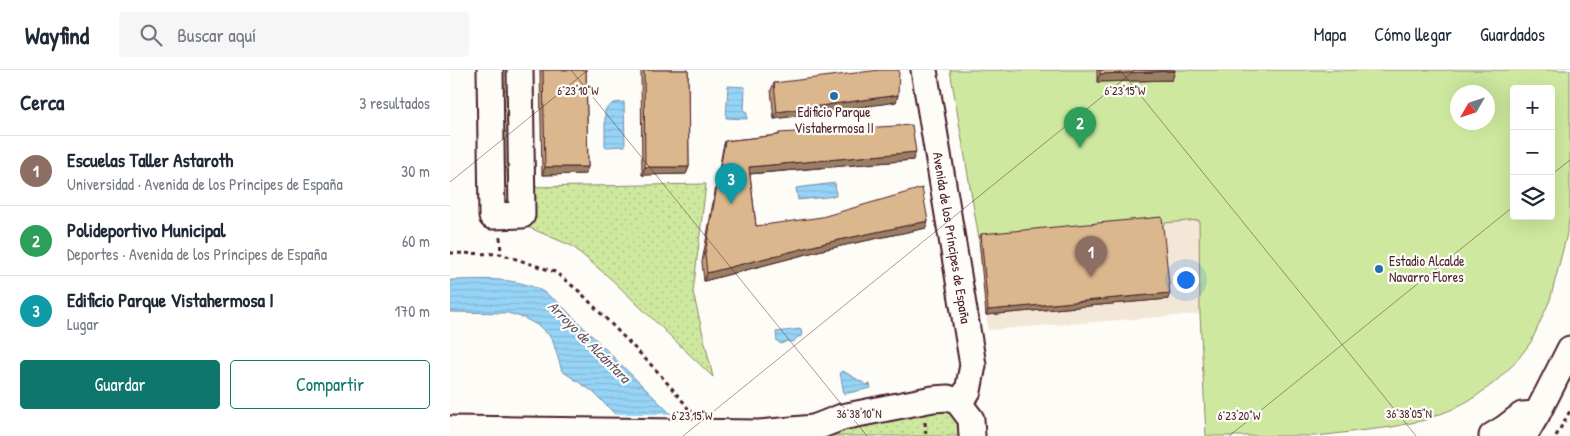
<!DOCTYPE html>
<html lang="es">
<meta charset="utf-8">
<style>
body{margin:0;font-family:"Patrick Hand",sans-serif;background:#f6f6f7;color:#1f2937}
.controls{position:absolute;right:15px;top:15px;display:grid;overflow:hidden;border-radius:5px;box-shadow:0 5px 20px #0002}
.controls button{width:45px;height:45px;display:grid;place-items:center;padding:0;border:0;border-bottom:1px solid #e0e1e3;background:#fff;color:#1f2937;font:25px sans-serif}
.compass{position:absolute;left:1000px;top:15px;width:45px;height:45px;border-radius:50%;background:#fff;box-shadow:0 5px 20px #0002;rotate:231deg}
.you{position:absolute;left:735px;top:209px;width:18px;height:18px;margin:-12px;border:4px solid #fff;border-radius:50%;background:#1a73e8;box-shadow:0 0 0 8px #1a73e833}
.badge{display:grid;place-items:center;width:32px;height:32px;border-radius:50%;background:#0f766e;color:#fff;font-size:16px;font-weight:700}
.pin{position:absolute;translate:-50% -41px;filter:drop-shadow(0 1px 2px #0008)}
.pin::after{content:'';position:absolute;top:26px;width:18px;height:15px;background:inherit;clip-path:polygon(0 0,100% 0,50% 100%)}
.list{margin:0;padding:0;list-style:none}
h2{display:flex;justify-content:space-between;align-items:center;height:65px;margin:0;padding:0 20px;font-size:21px}
h2 small{font-size:16px;font-weight:400;color:#747a83}
.list li{display:grid;grid-template-columns:32px 1fr auto;gap:15px;align-items:center;box-sizing:border-box;height:70px;padding:0 20px;border-top:1px solid #e0e1e3}
.list b{display:block;font-size:19px;white-space:nowrap}
.list p{margin:0;font-size:16px;white-space:nowrap;color:#747a83}
.list em{font-size:16px;font-style:normal;color:#747a83}
.actions{display:flex;gap:10px;padding:15px 20px}
.actions a{flex:1;padding:11px 0;border:1px solid #0f766e;border-radius:5px;text-align:center;font-size:18px;color:#0f766e}
.actions .main{background:#0f766e;color:#fff}
.icon{flex:none;width:28px;height:28px;fill:none;stroke:currentColor;stroke-width:2;stroke-linecap:round;stroke-linejoin:round}
.map{position:relative;flex:none;width:1120px;height:366px;overflow:hidden}
header{display:flex;align-items:center;gap:30px;box-sizing:border-box;height:70px;padding:0 25px;background:#fff;border-bottom:1px solid #e0e1e3}
header strong{font-size:24px}
nav{display:flex;gap:28px;margin-inline-start:auto;font-size:18px}
.search{width:350px;height:45px;background:#f6f6f7;display:flex;align-items:center;gap:12px;box-sizing:border-box;padding:0 18px;border-radius:5px;color:#747a83;font-size:19px}
main{display:flex}
aside{flex:1;background:#fff}
.map>svg:first-child{display:block}
</style>
<header>
<strong>Wayfind</strong>
<div class="search"><svg class="icon" aria-label="search" viewBox="0 0 24 24"><circle cx="10" cy="10" r="6"/><path d="M15 15l6 6"/></svg>Buscar aquí</div>
<nav><a>Mapa</a><a>Cómo llegar</a><a>Guardados</a></nav>
</header>
<main>
<aside>
<h2>Cerca<small>3 resultados</small></h2>
<ul class="list">
<li><span class="badge" style="background:#8d6e63">1</span><div><b>Escuelas Taller Astaroth</b><p>Universidad · Avenida de los Príncipes de España</p></div><em>30 m</em></li>
<li><span class="badge" style="background:#2e9e5b">2</span><div><b>Polideportivo Municipal</b><p>Deportes · Avenida de los Príncipes de España</p></div><em>60 m</em></li>
<li><span class="badge" style="background:#0f9aa8">3</span><div><b>Edificio Parque Vistahermosa I</b><p>Lugar</p></div><em>170 m</em></li>
</ul>
<div class="actions"><a class="main">Guardar</a><a>Compartir</a></div>
</aside>
<div class="map">
<svg width="1120" height="366" viewBox="0 0 1120 366">
<defs>
<pattern id="park-dots" width="8" height="8" patternUnits="userSpaceOnUse" patternTransform="scale(1.25)"><rect width="8" height="8" fill="#cee99f"/><path d="M2 2h.1M6 6h.1" fill="none" stroke="#b2c789" stroke-width="1.8" stroke-linecap="round"/></pattern>
<pattern id="water-rules" width="6" height="5" patternUnits="userSpaceOnUse" patternTransform="scale(1.25)"><rect width="6" height="5" fill="#96d4f7"/><path d="M0 2.5h6" fill="none" stroke="#83b6d4"/></pattern>
</defs>
<rect width="100%" height="100%" fill="#fdfcf7"/>
<filter id="ink" filterUnits="userSpaceOnUse"><feTurbulence type="fractalNoise" baseFrequency=".02" numOctaves="2"/><feDisplacementMap in="SourceGraphic" scale="10" xChannelSelector="R" yChannelSelector="G"/><feConvolveMatrix kernelMatrix="1 2 1 2 8 2 1 2 1" color-interpolation-filters="sRGB"/></filter>
<g filter="url(#ink)">
<path fill="#f3e7d7" d="M 749,150 L 750,244 L 538,260 L 529,169 Z"/>
<path fill="url(#park-dots)" stroke="#8c8465" d="M 35,0 L 78,0 L 78,117 L 256,114 L 243,222 L 263,307 L 161,209 L 122,176 L 80,158 L 50,153 Z
M 493,337 L 508,347 L 514,366 L 375,366 L 382,360 Z"/>
<path fill="#cee99f" stroke="#8c8465" fill-rule="evenodd" d="M 500,0 L 1120,0 L 1120,144 L 1116,168 L 1100,230 L 1081,272 L 1065,293 L 1045,312 L 1025,327 L 1003,339 L 975,350 L 942,357 L 867,366 L 756,366 L 750,244 L 749,150 L 529,169 ZM 1064,19 L 1101,19 L 1101,146 L 1064,146 ZM 1008,22 L 1038,22 L 1038,52 L 1008,52 Z
M 55,20 L 61,20 L 66,61 L 46,62 L 48,26 Z
M 65,101 L 63,134 L 54,134 L 44,102 Z"/>
<path fill="url(#water-rules)" stroke="#788ca5" d="M 278,16 L 295,17 L 294,41 L 297,42 L 297,49 L 276,48 Z
M 174,32 L 175,76 L 155,77 L 155,40 L 163,33 Z
M 385,113 L 386,126 L 348,130 L 346,118 Z
M 0,210 C 30,210 64,206 92,221 C 97,224 103,229 108,232 L 243,366 L 187,366 L 142,321 L 112,301 L 102,268 L 89,256 L 74,248 L 58,243 L 0,242 Z
M 351,259 L 352,266 L 348,267 L 343,272 L 337,271 L 331,274 L 327,271 L 326,262 Z
M 393,301 L 417,315 L 420,314 L 421,318 L 394,324 L 390,302 Z"/>
<path fill="#fdfcf7" d="M 165,344 L 223,344 L 245,366 L 186,366 Z"/>
<g fill="none" stroke-linecap="round" stroke-linejoin="round">
<defs>
<g id="minor">
<path d="M 40,0 L 42,146 L 72,145 L 70,0"/>
<path id="s1" d="M 474,0 L 523,295 L 518,321 L 508,332"/>
<path d="M 0,359 L 309,363 L 364,358"/>
<path d="M 358,366 L 364,358 L 392,347 L 483,329 L 498,328 L 508,332 L 521,349 L 522,366"/>
<path d="M 1042,366 L 1055,358 L 1072,345 L 1087,344"/>
<path d="M 1074,366 L 1087,344 L 1120,279"/>
</g>
</defs>
<use href="#minor" stroke="#4a1f2b" stroke-width="29"/>
<path stroke="#4a1f2b" stroke-width="3" stroke-dasharray="4 4" stroke-linecap="butt" d="M 50,167 L 51,184
M 0,183 L 51,184 L 105,202 L 130,222 L 207,301 L 236,335 L 240,342
M 475,352 L 476,366
M 1106,366 L 1120,341"/>
<use href="#minor" stroke="#fdfcf7" stroke-width="25"/>
</g>
<path fill="#bc9d79" stroke="#4a1f2b" d="M 90,0 L 136,0 L 138,97 L 135,104 L 92,105 Z
M 191,0 L 238,0 L 239,97 L 236,104 L 192,105 Z
M 647,0 L 725,0 L 722,10 L 647,12 Z
M 324,13 L 448,25 L 446,32 L 324,49 L 321,20 Z
M 329,63 L 463,90 L 300,104 L 306,156 L 478,151 L 476,158 L 372,180 L 254,211 L 252,192 L 273,78 L 275,71 L 328,65 Z
M 531,164 L 718,229 L 536,245 L 529,169 Z"/>
<path fill="#998063" stroke="#4a1f2b" d="M 725,1 L 722,10 L 647,12 L 650,4 Z
M 448,25 L 446,32 L 324,49 L 327,42 Z
M 466,82 L 463,90 L 297,104 L 299,97 Z
M 95,97 L 138,97 L 135,104 L 92,105 Z
M 195,97 L 239,97 L 236,104 L 192,105 Z
M 478,151 L 476,158 L 372,180 L 254,211 L 257,203 L 375,173 Z
M 720,223 L 718,229 L 536,245 L 538,240 Z"/>
<path fill="#dbb78d" stroke="#4a1f2b" d="M 93,0 L 136,0 L 138,97 L 95,97 Z
M 194,0 L 238,0 L 239,97 L 195,97 Z
M 430,0 L 449,0 L 448,25 L 327,42 L 324,13 Z
M 650,0 L 725,0 L 725,1 L 650,4 Z
M 462,55 L 466,82 L 299,97 L 306,156 L 372,147 L 472,118 L 478,151 L 375,173 L 257,203 L 255,184 L 275,71 L 329,65 L 329,63 Z
M 712,147 L 720,223 L 538,240 L 531,164 Z"/>
</g>
<path fill="none" stroke="#4a1f2b" stroke-width="1" stroke-opacity="0.45" d="M 121,0 L 417,366M 670,0 L 966,366M 1101,105 L 1120,90M 0,112 L 138,0M 233,366 L 685,0M 779,366 L 1064,136"/>
<g fill="#1f6fb2" stroke="#fdfcf7" stroke-width="2">
<circle cx="384" cy="26" r="5"/>
<circle cx="929" cy="199" r="5"/>
</g>
<g text-anchor="middle" stroke-width="4.5" stroke-linejoin="round" paint-order="stroke">
<g font-size="14" fill="#4a1f2b" stroke="#fdfcf7">
<text x="384" y="47">Edificio Parque<tspan x="384" dy="16">Vistahermosa II</tspan></text>
<text x="939" y="196" text-anchor="start">Estadio Alcalde<tspan x="939" dy="16">Navarro Flores</tspan></text>
</g>
<g font-size="14" fill="#4a1f2b" stroke="#fdfcf7">
<text dy="5" stroke="none"><textPath href="#s1" startOffset="170">Avenida de los Príncipes de España</textPath></text>
</g>
<g font-size="15" font-style="italic" fill="#615568" stroke="#fdfcf7">
<text transform="translate(139 272) rotate(45)" y="5">Arroyo de Alcántara</text>
</g>
</g>
<g font-size="12" text-anchor="middle" fill="#4a1f2b" stroke="#fdfcf7" stroke-width="4.5" stroke-linejoin="round" paint-order="stroke">
<text x="128" y="25">6°23'10"W</text>
<text x="675" y="25">6°23'15"W</text>
<text x="409" y="348">36°38'10"N</text>
<text x="959" y="348">36°38'05"N</text>
<text x="242" y="350">6°23'15"W</text>
<text x="789" y="350">6°23'20"W</text>
</g>
</svg>
<div class="controls">
<button>+</button>
<button>−</button>
<button><svg class="icon" aria-label="layers" viewBox="0 0 24 24"><path d="M12 4l9 5-9 5-9-5zM3 14l9 5 9-5"/></svg></button>
</div>
<svg class="compass" viewBox="-18 -18 36 36"><path d="M0-13l5 13h-10z" fill="#e53935"/><path d="M0 13l5-13h-10z" fill="#747a83"/></svg>
<div class="you"></div>
<div class="pin badge" style="left:641px;top:207px;background:#8d6e63">1</div>
<div class="pin badge" style="left:630px;top:78px;background:#2e9e5b">2</div>
<div class="pin badge" style="left:281px;top:134px;background:#0f9aa8">3</div>
</div>
</main>
